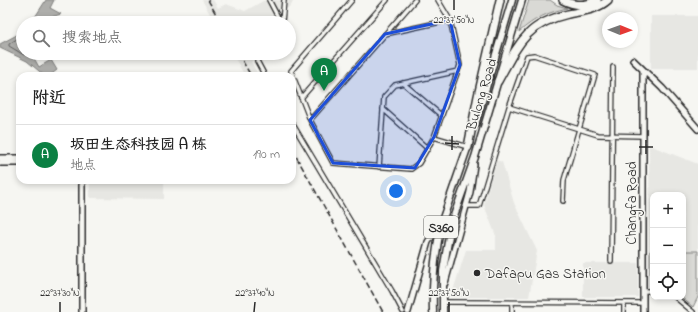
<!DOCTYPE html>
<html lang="zh">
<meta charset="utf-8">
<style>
body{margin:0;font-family:"Indie Flower","LXGW WenKai TC",sans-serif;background:#f2f2f2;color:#222}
.controls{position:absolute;right:12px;bottom:12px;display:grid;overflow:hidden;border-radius:8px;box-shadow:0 2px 6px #0003}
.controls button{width:36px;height:36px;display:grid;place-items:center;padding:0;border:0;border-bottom:1px solid #e0e0e0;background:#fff;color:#222;font:20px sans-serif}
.compass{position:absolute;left:602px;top:12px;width:36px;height:36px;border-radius:50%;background:#fff;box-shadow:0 2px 6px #0003;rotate:91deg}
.you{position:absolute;left:396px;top:191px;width:14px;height:14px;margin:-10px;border:3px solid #fff;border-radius:50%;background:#1a73e8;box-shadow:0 0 0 6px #1a73e833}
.badge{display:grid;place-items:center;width:26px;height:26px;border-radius:50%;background:#0b8043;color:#fff;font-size:13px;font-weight:700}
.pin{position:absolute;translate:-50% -33px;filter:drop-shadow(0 1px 2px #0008)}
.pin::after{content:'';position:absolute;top:21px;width:14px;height:12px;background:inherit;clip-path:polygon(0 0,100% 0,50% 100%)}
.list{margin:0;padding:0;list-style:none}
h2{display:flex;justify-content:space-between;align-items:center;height:52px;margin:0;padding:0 16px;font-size:17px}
h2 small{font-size:13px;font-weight:400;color:#767676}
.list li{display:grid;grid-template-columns:26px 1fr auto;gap:12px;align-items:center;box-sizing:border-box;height:60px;padding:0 16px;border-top:1px solid #e0e0e0}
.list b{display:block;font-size:15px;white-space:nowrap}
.list p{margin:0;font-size:13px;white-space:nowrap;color:#767676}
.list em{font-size:13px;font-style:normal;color:#767676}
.icon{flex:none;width:22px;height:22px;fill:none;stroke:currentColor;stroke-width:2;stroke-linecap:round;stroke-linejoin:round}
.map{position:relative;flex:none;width:698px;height:312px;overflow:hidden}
.search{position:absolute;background:#fff;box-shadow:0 2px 6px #0003;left:16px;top:16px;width:280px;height:44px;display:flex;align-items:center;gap:10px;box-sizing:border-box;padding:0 14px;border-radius:22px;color:#767676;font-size:15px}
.panel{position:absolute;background:#fff;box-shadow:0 2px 6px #0003;left:16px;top:72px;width:280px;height:112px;border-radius:12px}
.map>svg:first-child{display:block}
</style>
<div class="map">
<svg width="698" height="312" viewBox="0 0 698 312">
<rect width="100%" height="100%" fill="#f6f6f2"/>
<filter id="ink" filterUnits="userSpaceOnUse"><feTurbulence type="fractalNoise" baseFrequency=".025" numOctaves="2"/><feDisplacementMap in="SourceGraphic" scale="8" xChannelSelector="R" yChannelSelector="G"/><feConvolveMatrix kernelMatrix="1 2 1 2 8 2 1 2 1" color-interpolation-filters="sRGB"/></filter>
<g filter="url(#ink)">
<path fill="#e7e7e3" d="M 202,0 L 213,0 L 218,8 L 226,4 L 245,11 L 265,0 L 293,0 L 292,3 L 288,8 L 278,10 L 270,9 L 278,23 L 215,23 Z
M 651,16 L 698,16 L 698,68 L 651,68 Z
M 232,53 L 255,53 L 254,60 L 251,62 L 259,76 L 245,76 Z
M 649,145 L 698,164 L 698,251 L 683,251 L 683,195 L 653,195 L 653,251 L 650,251 Z
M 496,160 L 502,162 L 514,203 L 537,251 L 529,297 L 451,297 L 466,250 L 496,250 L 496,236 L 484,205 Z
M 90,180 L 164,180 L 164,199 L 90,198 Z
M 583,263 L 638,263 L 638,297 L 583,297 Z"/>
<path fill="#d9d9d5" stroke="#828280" d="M 529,0 L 550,0 L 557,5 L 567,8 C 546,13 535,18 519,32 Z
M 650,251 L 653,251 L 653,288 L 650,288 Z
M 683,251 L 698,251 L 698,297 L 693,307 L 681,297 L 683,297 Z"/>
<path fill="#aeaeab" stroke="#7a7a78" d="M 46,0 L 54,0 L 50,8 L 61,14 L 51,17 L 43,23 L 30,23 L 37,14 Z
M 23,30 L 23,53 L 31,53 L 39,67 L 51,60 L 57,70 L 49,76 L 45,76 L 27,61 L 0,48 L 0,44 L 15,36 Z"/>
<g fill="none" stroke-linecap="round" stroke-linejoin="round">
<path stroke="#5f5f5e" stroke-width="1" d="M 23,35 L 9,44 L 9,46 L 24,55 L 27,53"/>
<defs>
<path id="street" d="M 269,0 L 281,23
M 352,0 L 291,71 L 310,120 L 333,163 L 411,169 L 419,163 L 434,137 L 460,65 L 450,20 L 438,0
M 282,22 L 284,0
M 385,34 L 450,20
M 259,53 L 257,61 L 265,76
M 403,83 L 442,116
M 301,98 L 387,0
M 509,107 L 598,135 L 643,136
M 383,109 L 428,149
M 310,120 L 415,0
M 292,123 L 392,291 L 403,312
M 434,137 L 468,147
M 379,167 L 384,97 L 395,85 L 458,71
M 466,206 L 479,206 L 509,107 L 527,56 L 534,55 L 595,75 L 564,180 L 563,201
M 611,261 L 613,67
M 643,291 L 653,291
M 675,297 L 693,312
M 443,302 L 643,303
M 512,312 L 512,303
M 624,312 L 624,303"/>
<path id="secondary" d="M 633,60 L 662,88 L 698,129
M 643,70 L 643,312
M 0,158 L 20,158
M 0,163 L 20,163
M 82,180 L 82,312
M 445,283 L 470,192 L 474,165
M 408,312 L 428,242 L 440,224"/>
<path id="primary" d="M 475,125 L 512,0
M 433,312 C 432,281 435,251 442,221 L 469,143
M 443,312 L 443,271 L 451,224 L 475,157 L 522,0"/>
<path id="highway" d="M 563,0 C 574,6 586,6 597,0
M 498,81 C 518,45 525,24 568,14 C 583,11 597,10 608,0
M 468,147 L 478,96 L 500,0"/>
</defs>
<use href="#street" stroke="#2b2b2b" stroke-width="6"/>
<use href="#secondary" stroke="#2b2b2b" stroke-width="8"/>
<use href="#primary" stroke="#2b2b2b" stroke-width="9"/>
<use href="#highway" stroke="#2b2b2b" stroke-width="10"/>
<use href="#street" stroke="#f6f6f2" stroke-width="3.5"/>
<use href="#secondary" stroke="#f6f6f2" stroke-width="5"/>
<use href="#primary" stroke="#f6f6f2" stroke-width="6"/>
<use href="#highway" stroke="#f6f6f2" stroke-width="7"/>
<path stroke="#2b2b2b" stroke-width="1.5" stroke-dasharray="6 3" stroke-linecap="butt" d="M 208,0 L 221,23
M 238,53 L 251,76
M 292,149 L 383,312"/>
</g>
</g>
<path fill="#1d4ed8" fill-opacity="0.2" stroke="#1d4ed8" stroke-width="3" stroke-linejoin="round" d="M 450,20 L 460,65 L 434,137 L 415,168 L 333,163 L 310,120 L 385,34 Z"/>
<path fill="none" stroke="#2b2b2b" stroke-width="1.5" d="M 454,10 L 454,0M 445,143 L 459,144M 639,147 L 653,147M 452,150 L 452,136M 646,154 L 646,140M 60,312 L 60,302M 254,312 L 255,302M 449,312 L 449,302"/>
<circle fill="#2b2b2b" stroke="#f6f6f2" stroke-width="1.5" cx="477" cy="273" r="4"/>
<g text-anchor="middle" stroke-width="3" stroke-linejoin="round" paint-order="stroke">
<rect fill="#f6f6f2" stroke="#686867" stroke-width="1" x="424" y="216" width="34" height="22" rx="3"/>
<g font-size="13" font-weight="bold" fill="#2b2b2b">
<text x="441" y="232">S360</text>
</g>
<g font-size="14" fill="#2b2b2b" stroke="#f6f6f2">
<text transform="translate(481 94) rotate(-73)" y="5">Bulong Road</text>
<text transform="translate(631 203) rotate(-90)" y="5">Changfa Road</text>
</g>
<g font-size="14" fill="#2b2b2b" stroke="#f6f6f2" text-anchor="start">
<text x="485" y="278">Dafapu Gas Station</text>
</g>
</g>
<g font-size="10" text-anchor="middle" fill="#2b2b2b" stroke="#f6f6f2" stroke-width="3" stroke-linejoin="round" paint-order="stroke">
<text x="454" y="23">22°37'50"N</text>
<text x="60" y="296">22°37'30"N</text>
<text x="255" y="296">22°37'40"N</text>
<text x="449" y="296">22°37'50"N</text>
</g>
</svg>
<div class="controls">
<button>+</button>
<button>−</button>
<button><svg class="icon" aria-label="locate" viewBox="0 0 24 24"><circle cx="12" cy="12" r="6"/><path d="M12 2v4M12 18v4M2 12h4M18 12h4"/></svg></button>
</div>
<svg class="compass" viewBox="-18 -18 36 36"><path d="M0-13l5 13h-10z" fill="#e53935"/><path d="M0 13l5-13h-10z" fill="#767676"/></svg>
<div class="you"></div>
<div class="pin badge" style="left:324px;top:91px">A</div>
<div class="search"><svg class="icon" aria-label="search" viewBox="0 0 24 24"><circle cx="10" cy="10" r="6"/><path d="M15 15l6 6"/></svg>搜索地点</div>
<section class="panel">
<h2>附近<small></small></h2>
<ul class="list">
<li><span class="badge">A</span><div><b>坂田生态科技园 A 栋</b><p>地点</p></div><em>190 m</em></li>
</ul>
</section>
</div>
